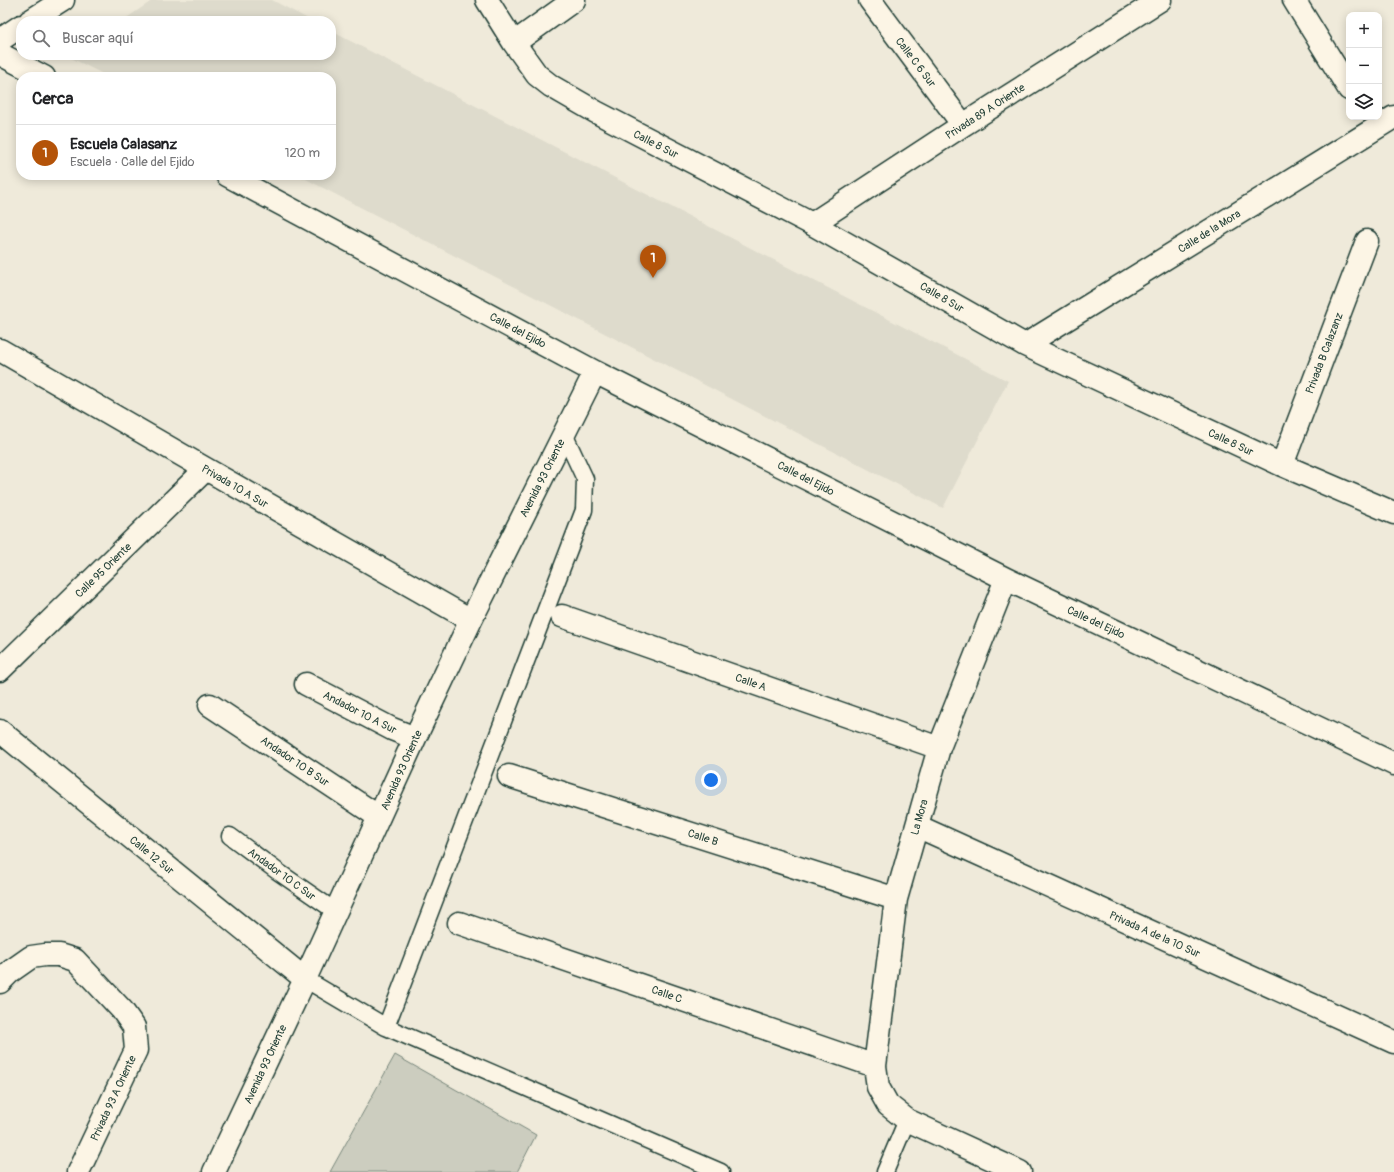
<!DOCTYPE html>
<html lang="es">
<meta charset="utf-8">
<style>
body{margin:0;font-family:Pangolin,sans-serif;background:#f2f2f2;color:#202124}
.controls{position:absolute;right:12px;top:12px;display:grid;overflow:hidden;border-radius:8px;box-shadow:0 2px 10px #0003}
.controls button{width:36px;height:36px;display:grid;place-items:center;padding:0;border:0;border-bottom:1px solid #e0e0e0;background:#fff;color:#202124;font:20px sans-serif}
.you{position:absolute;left:711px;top:780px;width:14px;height:14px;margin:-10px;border:3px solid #fff;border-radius:50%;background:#1a73e8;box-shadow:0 0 0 6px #1a73e833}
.badge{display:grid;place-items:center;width:26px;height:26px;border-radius:50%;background:#b45309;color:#fff;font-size:13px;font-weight:700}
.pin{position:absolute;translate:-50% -33px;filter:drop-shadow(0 1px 2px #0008)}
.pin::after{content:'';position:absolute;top:21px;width:14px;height:12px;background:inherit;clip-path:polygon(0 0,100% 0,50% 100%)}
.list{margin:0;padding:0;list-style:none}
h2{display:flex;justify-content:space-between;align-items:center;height:52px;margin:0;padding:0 16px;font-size:17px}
h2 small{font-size:13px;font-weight:400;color:#757577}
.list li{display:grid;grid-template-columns:26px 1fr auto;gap:12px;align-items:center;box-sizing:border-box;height:56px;padding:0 16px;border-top:1px solid #e0e0e0}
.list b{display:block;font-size:15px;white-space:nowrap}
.list p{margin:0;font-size:13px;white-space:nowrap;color:#757577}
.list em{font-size:13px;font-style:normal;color:#757577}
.icon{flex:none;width:22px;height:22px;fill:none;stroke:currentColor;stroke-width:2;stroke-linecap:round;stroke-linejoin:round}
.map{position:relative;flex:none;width:1394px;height:1172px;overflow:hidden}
.search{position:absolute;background:#fff;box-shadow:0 2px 10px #0003;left:16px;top:16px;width:320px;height:44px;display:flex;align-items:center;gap:10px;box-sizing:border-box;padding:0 14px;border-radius:16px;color:#757577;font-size:15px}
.panel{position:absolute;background:#fff;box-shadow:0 2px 10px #0003;left:16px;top:72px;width:320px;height:108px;border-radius:16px}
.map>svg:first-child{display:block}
</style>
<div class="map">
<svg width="1394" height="1172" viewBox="0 0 1394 1172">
<rect width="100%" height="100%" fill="#efeada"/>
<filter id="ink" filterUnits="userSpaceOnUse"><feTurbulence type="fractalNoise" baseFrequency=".025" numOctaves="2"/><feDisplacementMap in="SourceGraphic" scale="8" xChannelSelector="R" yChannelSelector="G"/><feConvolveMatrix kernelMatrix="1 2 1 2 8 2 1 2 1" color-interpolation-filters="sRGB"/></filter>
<g filter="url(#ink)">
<path fill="#dedbcc" d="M 153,0 L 272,0 L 312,21 L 122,21 Z
M 331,31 L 1008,381 L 943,508 L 298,175 L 331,175 L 331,77 L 109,77 L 69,57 L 72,55 L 331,55 Z"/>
<path fill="#cccdbf" stroke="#76857a" d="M 395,1055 L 536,1135 L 517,1172 L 330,1172 Z"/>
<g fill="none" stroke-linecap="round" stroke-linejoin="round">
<defs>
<path id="service" d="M 230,836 L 277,871 L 335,911
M 305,979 L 386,1027 L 721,1172
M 386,1027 L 584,510 L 585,479 L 564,434
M 885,1172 L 907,1120"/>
<path id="minor" d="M 487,0 L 514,43 L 537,75 L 551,86 L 596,112 L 812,224 L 1025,345 L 1282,465 L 1394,513
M 870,0 L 963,125
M 1294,0 L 1349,89
M 30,21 L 63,0
M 0,40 L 21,26
M 514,43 L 574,0
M 0,54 L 44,77
M 227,175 L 595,372 L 1006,579 L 1394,764
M 812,224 L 963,125 L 1160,0
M 1025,345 L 1394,117
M 0,350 L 206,469 L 471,620
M 1282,465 L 1367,241
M 1006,579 L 939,748 L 896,899 L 875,1066 L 878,1087 L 888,1105 L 907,1120 L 1020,1172
M 562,616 L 939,748
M 0,670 L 206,469
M 306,684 L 392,729 L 415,738
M 210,705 L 379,817
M 0,731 L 305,979
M 509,776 L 896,899
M 917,826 L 1394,1042
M 459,923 L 875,1066
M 0,982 L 11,971 L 31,957 L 45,955 L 59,955 L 75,960 L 122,1010 L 134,1027 L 136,1050 L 78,1172
M 214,1172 L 305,979 L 415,738 L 471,620 L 595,372"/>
</defs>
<use href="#service" stroke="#1f3d34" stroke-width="19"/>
<use href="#minor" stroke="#1f3d34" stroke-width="25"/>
<use href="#service" stroke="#fcf5e5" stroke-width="16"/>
<use href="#minor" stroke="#fcf5e5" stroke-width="22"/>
</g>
</g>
<g text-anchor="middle" stroke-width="3" stroke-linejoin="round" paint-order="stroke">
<g font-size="11" fill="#1f3d34" stroke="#fcf5e5">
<text transform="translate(916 62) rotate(53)" y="4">Calle C 6 Sur</text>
<text transform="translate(985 111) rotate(-33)" y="4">Privada 89 A Oriente</text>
<text transform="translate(656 144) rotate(27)" y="4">Calle 8 Sur</text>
<text transform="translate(1209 231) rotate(-32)" y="4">Calle de la Mora</text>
<text transform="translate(942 297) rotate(30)" y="4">Calle 8 Sur</text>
<text transform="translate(518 330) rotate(28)" y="4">Calle del Ejido</text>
<text transform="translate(1324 353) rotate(-69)" y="4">Privada B Calazanz</text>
<text transform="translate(1231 442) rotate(25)" y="4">Calle 8 Sur</text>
<text transform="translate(542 478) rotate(-63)" y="4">Avenida 93 Oriente</text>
<text transform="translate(806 478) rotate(27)" y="4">Calle del Ejido</text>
<text transform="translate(235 486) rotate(30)" y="4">Privada 10 A Sur</text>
<text transform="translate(103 570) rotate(-44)" y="4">Calle 95 Oriente</text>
<text transform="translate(1096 622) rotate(25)" y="4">Calle del Ejido</text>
<text transform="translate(751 682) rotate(19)" y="4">Calle A</text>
<text transform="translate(360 712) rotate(27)" y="4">Andador 10 A Sur</text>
<text transform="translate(295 761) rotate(34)" y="4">Andador 10 B Sur</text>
<text transform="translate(401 770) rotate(-66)" y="4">Avenida 93 Oriente</text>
<text transform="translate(919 817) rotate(-74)" y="4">La Mora</text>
<text transform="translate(703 837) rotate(18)" y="4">Calle B</text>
<text transform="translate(152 855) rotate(39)" y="4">Calle 12 Sur</text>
<text transform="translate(282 874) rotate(36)" y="4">Andador 10 C Sur</text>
<text transform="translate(1155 934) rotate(24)" y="4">Privada A de la 10 Sur</text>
<text transform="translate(667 994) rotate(19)" y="4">Calle C</text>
<text transform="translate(265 1064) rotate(-65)" y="4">Avenida 93 Oriente</text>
<text transform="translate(113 1098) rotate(-65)" y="4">Privada 93 A Oriente</text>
</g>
</g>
</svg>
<div class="controls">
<button>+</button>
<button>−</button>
<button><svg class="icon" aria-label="layers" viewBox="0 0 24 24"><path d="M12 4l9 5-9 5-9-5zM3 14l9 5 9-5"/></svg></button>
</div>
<div class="you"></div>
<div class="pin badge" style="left:653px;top:278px">1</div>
<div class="search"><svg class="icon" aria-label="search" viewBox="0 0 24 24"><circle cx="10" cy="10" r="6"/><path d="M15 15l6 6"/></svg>Buscar aquí</div>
<section class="panel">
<h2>Cerca<small></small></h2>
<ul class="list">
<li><span class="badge">1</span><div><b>Escuela Calasanz</b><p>Escuela · Calle del Ejido</p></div><em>120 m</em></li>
</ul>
</section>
</div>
